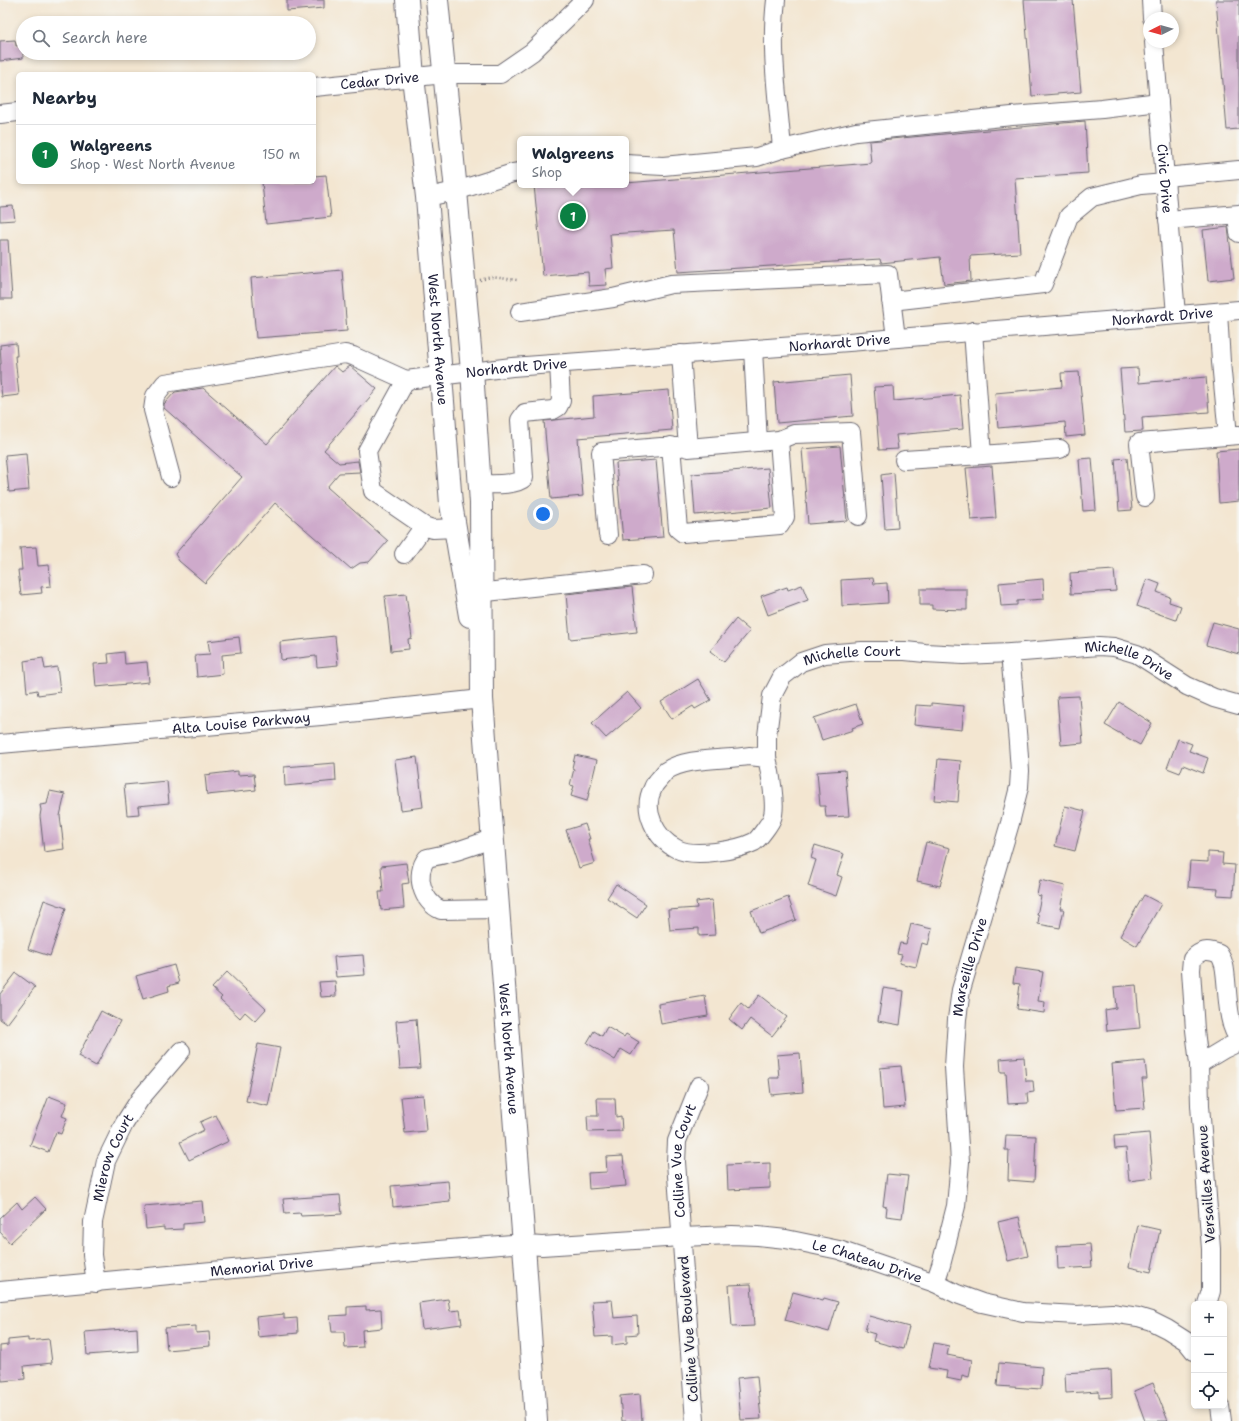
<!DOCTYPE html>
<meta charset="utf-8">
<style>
body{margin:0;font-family:"Shantell Sans",sans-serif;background:#f6f6f7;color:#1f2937}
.controls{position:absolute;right:12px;bottom:12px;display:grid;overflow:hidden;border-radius:6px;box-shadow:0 2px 6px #0003}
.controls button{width:36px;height:36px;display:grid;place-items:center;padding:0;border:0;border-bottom:1px solid #e0e1e3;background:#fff;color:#1f2937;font:20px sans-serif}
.compass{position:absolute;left:1143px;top:12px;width:36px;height:36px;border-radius:50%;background:#fff;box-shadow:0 2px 6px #0003;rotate:264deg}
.you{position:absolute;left:543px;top:514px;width:14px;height:14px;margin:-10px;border:3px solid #fff;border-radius:50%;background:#1a73e8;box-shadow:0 0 0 6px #1a73e833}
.badge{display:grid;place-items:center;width:26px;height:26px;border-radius:50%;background:#0b8043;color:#fff;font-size:13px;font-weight:700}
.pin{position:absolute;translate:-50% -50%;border:2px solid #fff;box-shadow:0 1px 4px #0006}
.popup{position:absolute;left:517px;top:136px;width:112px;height:52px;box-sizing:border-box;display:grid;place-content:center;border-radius:6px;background:#fff;filter:drop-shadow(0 1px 3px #0005);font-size:13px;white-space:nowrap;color:#747a83}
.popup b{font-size:15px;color:#1f2937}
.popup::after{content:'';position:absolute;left:50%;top:100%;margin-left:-8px;border:8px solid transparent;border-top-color:#fff}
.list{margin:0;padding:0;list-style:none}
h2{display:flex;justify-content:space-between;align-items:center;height:52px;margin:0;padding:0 16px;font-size:17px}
h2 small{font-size:13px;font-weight:400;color:#747a83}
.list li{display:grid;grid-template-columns:26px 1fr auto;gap:12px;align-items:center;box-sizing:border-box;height:60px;padding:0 16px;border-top:1px solid #e0e1e3}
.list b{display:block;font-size:15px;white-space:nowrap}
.list p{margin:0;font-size:13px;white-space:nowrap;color:#747a83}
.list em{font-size:13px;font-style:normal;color:#747a83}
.icon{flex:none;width:22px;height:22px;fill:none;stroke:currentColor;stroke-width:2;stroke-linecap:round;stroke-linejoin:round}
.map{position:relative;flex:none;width:1239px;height:1421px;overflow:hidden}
.search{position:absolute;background:#fff;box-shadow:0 2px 6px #0003;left:16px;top:16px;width:300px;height:44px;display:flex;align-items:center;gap:10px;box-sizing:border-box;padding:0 14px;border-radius:22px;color:#747a83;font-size:15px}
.panel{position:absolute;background:#fff;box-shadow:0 2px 6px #0003;left:16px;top:72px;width:300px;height:112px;border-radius:6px}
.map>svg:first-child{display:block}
</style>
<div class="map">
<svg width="1239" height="1421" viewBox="0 0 1239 1421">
<rect width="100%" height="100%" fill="#f6f6f2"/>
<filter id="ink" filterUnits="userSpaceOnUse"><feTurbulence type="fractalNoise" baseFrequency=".025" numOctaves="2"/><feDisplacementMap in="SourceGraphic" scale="8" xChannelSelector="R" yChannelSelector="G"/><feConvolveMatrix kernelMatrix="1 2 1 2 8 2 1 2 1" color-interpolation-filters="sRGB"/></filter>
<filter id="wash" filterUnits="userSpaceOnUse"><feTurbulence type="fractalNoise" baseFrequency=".012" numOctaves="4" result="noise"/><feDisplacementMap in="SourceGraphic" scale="16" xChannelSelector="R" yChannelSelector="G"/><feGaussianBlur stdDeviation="0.9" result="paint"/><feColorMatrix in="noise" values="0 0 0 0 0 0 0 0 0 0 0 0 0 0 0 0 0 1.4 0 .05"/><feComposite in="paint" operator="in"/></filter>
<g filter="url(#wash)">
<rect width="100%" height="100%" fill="#f3e6d1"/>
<g id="blocks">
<path fill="#ceaacb" d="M 287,0 L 324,0 L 324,8 L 287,11 Z
M 1024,0 L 1073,0 L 1081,92 L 1032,96 Z
M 1216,0 L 1239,0 L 1239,129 L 1227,130 Z
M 15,40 L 16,46 L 23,45 L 23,58 L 0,61 L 0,41 Z
M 1085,121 L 1088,173 L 1015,178 L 1020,253 L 970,256 L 971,281 L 944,284 L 940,257 L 881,263 L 880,259 L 678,272 L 674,230 L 610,234 L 613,268 L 605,269 L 607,285 L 589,286 L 588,272 L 543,276 L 534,185 L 626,185 L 626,183 L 871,163 L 869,141 Z
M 326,175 L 331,217 L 266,224 L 262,182 L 314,182 L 314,176 Z
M 13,206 L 15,220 L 0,221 L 0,207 Z
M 1228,227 L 1234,278 L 1208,281 L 1203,230 Z
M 0,240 L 8,240 L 12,299 L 0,299 Z
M 342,270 L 347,331 L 256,338 L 251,278 Z
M 16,343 L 17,356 L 15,356 L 19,395 L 2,397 L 0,380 L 0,364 L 1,364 L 0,345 Z
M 335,366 L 342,372 L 350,366 L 377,389 L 324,450 L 339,463 L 358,461 L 360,472 L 339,473 L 327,487 L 388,541 L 369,562 L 360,563 L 351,569 L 275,503 L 205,583 L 179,561 L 175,554 L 242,477 L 164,408 L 164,404 L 175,392 L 203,388 L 267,444 Z
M 1138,368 L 1139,383 L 1206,377 L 1209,412 L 1142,417 L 1143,431 L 1125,432 L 1120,369 Z
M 1079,372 L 1085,435 L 1066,437 L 1065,422 L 998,428 L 995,393 L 1062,387 L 1061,373 Z
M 850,375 L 853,416 L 777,423 L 774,382 Z
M 893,386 L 894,401 L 960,395 L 963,429 L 896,435 L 898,449 L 879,450 L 874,387 Z
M 669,390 L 672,430 L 578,438 L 583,496 L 551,499 L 544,421 L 594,416 L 593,396 Z
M 840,446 L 847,521 L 808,524 L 802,449 Z
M 1239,449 L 1239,501 L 1219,503 L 1216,451 Z
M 26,453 L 29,490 L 9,492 L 5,455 Z
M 1092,458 L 1096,510 L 1083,511 L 1079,459 Z
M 1127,458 L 1132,510 L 1119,511 L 1115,459 Z
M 656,460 L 663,537 L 623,540 L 616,463 Z
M 992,466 L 996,518 L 971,520 L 966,468 Z
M 768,468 L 772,508 L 695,515 L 692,474 Z
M 894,473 L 898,528 L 885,529 L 881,475 Z
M 36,547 L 38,566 L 49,565 L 51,586 L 41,587 L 42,593 L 21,595 L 18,570 L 22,570 L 20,548 Z
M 1114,570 L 1116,591 L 1071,594 L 1070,573 Z
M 873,578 L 874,584 L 887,583 L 888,603 L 842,606 L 841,580 Z
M 1043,579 L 1044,599 L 1017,601 L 1017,605 L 1001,606 L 999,583 Z
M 1147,579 L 1160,584 L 1157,592 L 1170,597 L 1169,602 L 1181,606 L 1176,620 L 1137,606 Z
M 802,585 L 808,600 L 768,615 L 761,596 L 787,587 L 788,590 Z
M 632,587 L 637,632 L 570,639 L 566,594 Z
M 920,589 L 967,589 L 967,610 L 932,609 L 932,605 L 920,605 Z
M 406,594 L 412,638 L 408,639 L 409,649 L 391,651 L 385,596 Z
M 736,619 L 750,631 L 724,662 L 710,651 Z
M 1213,622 L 1239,629 L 1239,654 L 1206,645 Z
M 335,636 L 338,665 L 317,667 L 316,656 L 281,660 L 280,642 Z
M 239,637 L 241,653 L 222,655 L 223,674 L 197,677 L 195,655 L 210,654 L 208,641 Z
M 124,652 L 125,664 L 147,662 L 149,682 L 96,687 L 94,664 L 109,663 L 108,654 Z
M 43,658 L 45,669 L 57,667 L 60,692 L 38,695 L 37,690 L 27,692 L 24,661 Z
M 698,679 L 711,700 L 695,709 L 693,706 L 672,719 L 661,702 Z
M 627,692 L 641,708 L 606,738 L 592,723 Z
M 1079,696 L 1083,743 L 1061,745 L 1057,697 Z
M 1119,702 L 1152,723 L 1140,745 L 1105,725 Z
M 931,703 L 964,706 L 962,730 L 914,725 L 916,705 L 931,706 Z
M 856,704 L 863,724 L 852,728 L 853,730 L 822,740 L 814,718 Z
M 1178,739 L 1192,744 L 1189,751 L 1208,758 L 1203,773 L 1183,765 L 1180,773 L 1167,768 Z
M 575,755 L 597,760 L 587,801 L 571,796 L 574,786 L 570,785 L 574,769 L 572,768 Z
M 417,757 L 423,807 L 401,810 L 395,760 Z
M 938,759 L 961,761 L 958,802 L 934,800 Z
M 335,763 L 336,781 L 285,786 L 284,767 Z
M 845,770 L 849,816 L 826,817 L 825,806 L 820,806 L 817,772 Z
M 238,771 L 238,775 L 254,774 L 256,790 L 207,795 L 205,775 Z
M 167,781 L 169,803 L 138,806 L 139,814 L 127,815 L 124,785 Z
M 50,791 L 65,794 L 60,816 L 64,849 L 44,852 L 40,816 L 41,810 L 40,805 L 47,804 Z
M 1065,806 L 1085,811 L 1075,851 L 1055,846 Z
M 585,824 L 590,839 L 588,839 L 595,863 L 579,868 L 566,830 Z
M 926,842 L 950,848 L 940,886 L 917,881 Z
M 815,845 L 844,854 L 837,875 L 842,877 L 836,896 L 808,886 L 816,860 L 811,858 Z
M 1208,852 L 1223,853 L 1222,864 L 1235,865 L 1233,896 L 1217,895 L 1218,889 L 1188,887 L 1190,861 L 1208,862 Z
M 406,863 L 409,883 L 402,884 L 404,908 L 381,910 L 379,892 L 383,892 L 381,866 Z
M 1040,880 L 1065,886 L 1060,909 L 1064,909 L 1060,928 L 1038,924 L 1039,916 L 1037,915 L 1041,896 L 1037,895 Z
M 616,884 L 646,904 L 637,918 L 607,898 Z
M 1144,895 L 1161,904 L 1137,946 L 1120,936 Z
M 788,897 L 796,920 L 759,933 L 751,911 Z
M 44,900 L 66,908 L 50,956 L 28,949 Z
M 712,900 L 715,935 L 699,936 L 699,928 L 670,930 L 668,910 L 697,908 L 696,902 Z
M 911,924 L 932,929 L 928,945 L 922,943 L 916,967 L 899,963 L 902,955 L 897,954 L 900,943 L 906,944 Z
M 363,955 L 365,975 L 336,977 L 334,957 Z
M 174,965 L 179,983 L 168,986 L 169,991 L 143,999 L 136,976 Z
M 1015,968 L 1043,972 L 1038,1001 L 1045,1002 L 1044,1013 L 1017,1009 L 1020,984 L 1013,983 Z
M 227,972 L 266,1009 L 255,1021 L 245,1012 L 240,1018 L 220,999 L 222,997 L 212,988 Z
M 16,973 L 35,987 L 7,1024 L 0,1019 L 0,994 Z
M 335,981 L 336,996 L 321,997 L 319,982 Z
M 1136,985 L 1140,1028 L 1107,1031 L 1105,1010 L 1116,1008 L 1114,987 Z
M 883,988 L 904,991 L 900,1025 L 878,1021 Z
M 759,995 L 787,1017 L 772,1036 L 750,1019 L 742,1030 L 729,1019 L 741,1003 L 748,1009 Z
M 705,996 L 708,1016 L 661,1024 L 658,1004 Z
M 101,1011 L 120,1021 L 96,1066 L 78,1056 Z
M 416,1019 L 420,1068 L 400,1069 L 396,1021 Z
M 607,1027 L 624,1037 L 626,1034 L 639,1042 L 631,1055 L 621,1049 L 615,1060 L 587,1043 L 594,1031 L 602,1036 Z
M 258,1044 L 280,1048 L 268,1106 L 246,1101 Z
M 800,1053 L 803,1092 L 771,1095 L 769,1078 L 779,1078 L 777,1055 Z
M 1024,1057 L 1026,1081 L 1033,1081 L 1034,1092 L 1027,1093 L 1028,1103 L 1008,1104 L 1006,1072 L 1001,1072 L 1000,1059 Z
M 1145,1061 L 1147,1079 L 1142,1079 L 1145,1108 L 1116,1110 L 1112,1064 Z
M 901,1066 L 905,1107 L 883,1109 L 880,1068 Z
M 423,1095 L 426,1131 L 405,1133 L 401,1097 Z
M 49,1096 L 67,1103 L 62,1116 L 67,1118 L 61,1134 L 56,1132 L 48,1152 L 30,1145 Z
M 597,1098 L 615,1098 L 616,1117 L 621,1116 L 622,1131 L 588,1132 L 587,1116 L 598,1116 Z
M 216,1115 L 229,1141 L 189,1160 L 180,1142 L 204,1130 L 200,1122 Z
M 1149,1133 L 1153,1178 L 1129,1181 L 1126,1148 L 1115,1149 L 1114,1136 Z
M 1006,1135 L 1036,1136 L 1034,1182 L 1008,1180 L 1009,1150 L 1005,1150 Z
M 623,1156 L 626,1186 L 589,1189 L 588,1173 L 607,1172 L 606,1157 Z
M 770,1163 L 770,1188 L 728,1190 L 727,1165 Z
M 887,1174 L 908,1176 L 902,1218 L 886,1216 L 887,1207 L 883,1206 Z
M 448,1181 L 450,1201 L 393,1207 L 391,1186 Z
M 340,1195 L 342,1214 L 301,1216 L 300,1213 L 285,1214 L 283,1199 Z
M 35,1197 L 46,1209 L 10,1243 L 0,1232 L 0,1218 L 17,1202 L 22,1209 Z
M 202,1201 L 204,1222 L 183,1224 L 183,1229 L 164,1230 L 164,1227 L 146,1229 L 144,1206 Z
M 1019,1217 L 1028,1256 L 1008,1261 L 998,1222 Z
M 1138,1225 L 1160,1230 L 1151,1272 L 1129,1267 Z
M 1090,1244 L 1092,1267 L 1058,1269 L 1057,1246 Z
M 751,1284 L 754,1326 L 732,1327 L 729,1285 Z
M 793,1292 L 823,1300 L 824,1298 L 838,1302 L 829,1332 L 785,1320 Z
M 448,1299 L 450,1311 L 460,1310 L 462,1324 L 422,1329 L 419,1303 Z
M 612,1300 L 614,1318 L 637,1316 L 638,1334 L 627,1335 L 627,1343 L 612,1345 L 612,1336 L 595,1337 L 592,1301 Z
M 366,1306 L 366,1310 L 381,1309 L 382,1328 L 362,1330 L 363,1347 L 345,1348 L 344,1332 L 332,1332 L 330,1316 L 347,1315 L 347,1307 Z
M 284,1314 L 284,1319 L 297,1318 L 298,1333 L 258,1337 L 256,1317 Z
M 869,1316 L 909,1327 L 903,1349 L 873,1341 L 875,1334 L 865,1331 Z
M 196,1326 L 196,1333 L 209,1332 L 210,1346 L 167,1350 L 165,1328 Z
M 137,1328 L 138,1351 L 87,1355 L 85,1332 Z
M 28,1338 L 28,1341 L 49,1339 L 52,1363 L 24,1366 L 25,1379 L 2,1381 L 0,1369 L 0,1346 L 8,1345 L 8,1340 Z
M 934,1343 L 949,1346 L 947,1355 L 972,1360 L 969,1377 L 962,1375 L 961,1381 L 946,1378 L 947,1371 L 929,1368 Z
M 999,1363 L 1042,1367 L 1041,1389 L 997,1386 Z
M 1111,1370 L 1112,1397 L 1099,1398 L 1099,1391 L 1066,1393 L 1065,1373 Z
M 757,1376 L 761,1419 L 741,1420 L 737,1378 Z
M 1153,1383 L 1168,1421 L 1145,1421 L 1134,1391 Z
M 640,1394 L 642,1421 L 622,1421 L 620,1396 Z"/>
</g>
</g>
<g filter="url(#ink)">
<use href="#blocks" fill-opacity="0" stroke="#6b6770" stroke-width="1"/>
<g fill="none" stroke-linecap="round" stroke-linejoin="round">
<defs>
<g id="minor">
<path d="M 776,0 C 770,50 778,99 782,149"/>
<path d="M 1151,0 L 1152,18"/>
<path id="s1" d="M 1154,42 L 1176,315"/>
<path id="s2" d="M 314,87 L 445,74 L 500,74 L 532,52 L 585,0"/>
<path d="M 0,114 L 18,112"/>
<path d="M 626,164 L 663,166 L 757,157 L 782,149 L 856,132 L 1012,116 L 1102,109 L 1159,102"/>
<path d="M 1165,177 L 1239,170"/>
<path d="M 427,197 L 456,191 L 513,173 L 520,172"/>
<path d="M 1237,215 L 1239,233"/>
<path d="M 1168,220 L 1239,214"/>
<path d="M 891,301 L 1043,284 L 1069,216 L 1092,197 L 1141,185 L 1165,183"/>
<path d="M 520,312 L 613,298 L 671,284 L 888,274 L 896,338"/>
<path d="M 1218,312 L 1221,362 L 1227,425 L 1226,436 L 1239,435"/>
<path d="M 973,331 L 982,455 L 1060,449"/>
<path d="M 753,349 L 758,442"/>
<path d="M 681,354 L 688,448 L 779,440 L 794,434 L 851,432 L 858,516"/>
<path d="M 671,446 L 678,529 L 683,533 L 780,525 L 785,517 L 779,440"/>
<path d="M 904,460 L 982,455"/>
<path d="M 171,477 L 153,410 L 155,396 L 165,383 L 345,354 L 353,356 L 406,380"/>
<path d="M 479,484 C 490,484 516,486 524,478 L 520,420 L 525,413 L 553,410 L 558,407 L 561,401 L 559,364"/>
<path d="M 1145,497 L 1139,443 L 1226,436"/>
<path id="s3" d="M 455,528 L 433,529 L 424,526 L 373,491 L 367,451 L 406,380 L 512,367 L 849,342 L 1239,310"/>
<path d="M 608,535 L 601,452 L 661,447 L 681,447"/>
<path d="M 404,554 L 424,526"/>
<path d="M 468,594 L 643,575"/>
<path id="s4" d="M 0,744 L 321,716 L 482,699"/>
<path d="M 749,756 L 767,758 C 770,770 777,807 772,818 C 771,822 758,840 754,842 C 738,850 694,858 677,849 C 656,839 641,810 653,788 C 654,784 658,781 660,778 C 662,776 664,773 666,771 C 685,757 726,760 749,756 Z"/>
<path id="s5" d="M 767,758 L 767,736 L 772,696 L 782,677 L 801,662 L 825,654 L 862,651 L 905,651 L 925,653 L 963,655 L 1010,653 L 1099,646 L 1114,647 L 1137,654 L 1187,686 L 1214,698 L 1239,705"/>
<path d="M 493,838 C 471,847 450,854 427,858 C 414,874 422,902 441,910 L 499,909"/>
<path d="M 1199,1064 L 1224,1049 L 1239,1042"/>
<path id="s6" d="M 96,1283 L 92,1255 L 93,1222 L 106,1161 L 124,1124 L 140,1099 L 181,1051"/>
<path id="s7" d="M 935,1283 L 941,1265 L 956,1206 L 960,1162 L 954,1067 L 957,1019 L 961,990 L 1010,823 L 1019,787 L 1020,771 L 1018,743 L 1010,653"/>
<path id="s8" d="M 0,1291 L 414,1252 L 512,1244 L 542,1246 L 681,1237 L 732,1235 L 758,1236 L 786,1239 L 839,1250 L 935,1283 L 957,1294 L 982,1303 L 1023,1312 L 1077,1315 L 1112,1313 L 1138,1317 L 1151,1321 L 1167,1329 L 1186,1341 L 1194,1351"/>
<path d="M 1207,1304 L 1211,1291 L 1211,1249 L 1200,1105 L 1199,1064 L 1195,1030 L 1191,970 L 1192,959 C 1201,950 1207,949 1219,954 C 1221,957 1223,961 1224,965 C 1228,982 1226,1027 1239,1038"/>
<path d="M 1220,1406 L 1222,1421"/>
<path id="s9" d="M 695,1421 L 676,1162 L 677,1141 L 699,1086"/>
</g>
<g id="major">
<path id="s10" d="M 407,0 L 413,77 L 427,197 L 451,504 L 470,616"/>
<path id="s11" d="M 437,0 L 456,191 L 472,371 L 481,503 L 482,699 L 524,1245 L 536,1421"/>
</g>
</defs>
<use href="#minor" stroke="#6b6770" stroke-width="20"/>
<use href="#major" stroke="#6b6770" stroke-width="24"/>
<path stroke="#6b6770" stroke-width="2.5" stroke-dasharray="1 3" stroke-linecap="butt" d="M 480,280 L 491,277 L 517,280"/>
<use href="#minor" stroke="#fff" stroke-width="18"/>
<use href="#major" stroke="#fff" stroke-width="22"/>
</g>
</g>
<g text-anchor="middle" stroke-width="3.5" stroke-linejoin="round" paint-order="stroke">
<g font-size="14" fill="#22223b" stroke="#f6f6f2">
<text dy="5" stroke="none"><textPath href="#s2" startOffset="66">Cedar Drive</textPath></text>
<text dy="5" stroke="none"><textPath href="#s1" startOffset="137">Civic Drive</textPath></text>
<text dy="5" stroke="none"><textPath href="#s3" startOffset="974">Norhardt Drive</textPath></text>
<text dy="5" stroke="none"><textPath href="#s10" startOffset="341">West North Avenue</textPath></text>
<text dy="5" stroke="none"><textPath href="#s3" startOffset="650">Norhardt Drive</textPath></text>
<text dy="5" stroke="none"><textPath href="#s3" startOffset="326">Norhardt Drive</textPath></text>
<text dy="5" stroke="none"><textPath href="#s5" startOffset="160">Michelle Court</textPath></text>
<text dy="5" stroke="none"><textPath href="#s5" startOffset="441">Michelle Drive</textPath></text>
<text dy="5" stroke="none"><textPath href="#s4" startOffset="242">Alta Louise Parkway</textPath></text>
<text dy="5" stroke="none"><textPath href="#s7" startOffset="321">Marseille Drive</textPath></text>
<text dy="5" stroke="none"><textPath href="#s11" startOffset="1052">West North Avenue</textPath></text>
<text dy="5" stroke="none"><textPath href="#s6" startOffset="129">Mierow Court</textPath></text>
<text dy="5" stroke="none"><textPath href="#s9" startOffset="262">Colline Vue Court</textPath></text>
<text transform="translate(1206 1184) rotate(-94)" y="5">Versailles Avenue</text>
<text dy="5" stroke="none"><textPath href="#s8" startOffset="873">Le Chateau Drive</textPath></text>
<text dy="5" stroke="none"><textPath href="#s8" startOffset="263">Memorial Drive</textPath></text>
<text transform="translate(688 1329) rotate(-94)" y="5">Colline Vue Boulevard</text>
</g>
</g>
</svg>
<div class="controls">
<button>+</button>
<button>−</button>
<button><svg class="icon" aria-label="locate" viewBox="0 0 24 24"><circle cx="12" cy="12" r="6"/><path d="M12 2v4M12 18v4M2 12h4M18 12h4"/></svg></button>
</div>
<svg class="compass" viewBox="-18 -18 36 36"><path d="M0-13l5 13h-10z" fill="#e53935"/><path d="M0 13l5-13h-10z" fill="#747a83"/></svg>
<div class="you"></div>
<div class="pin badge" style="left:573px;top:216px">1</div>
<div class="popup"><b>Walgreens</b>Shop</div>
<div class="search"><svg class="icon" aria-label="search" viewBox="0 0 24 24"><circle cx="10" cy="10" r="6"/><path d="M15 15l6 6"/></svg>Search here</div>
<section class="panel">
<h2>Nearby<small></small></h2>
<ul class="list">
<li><span class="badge">1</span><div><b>Walgreens</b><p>Shop · West North Avenue</p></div><em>150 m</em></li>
</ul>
</section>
</div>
